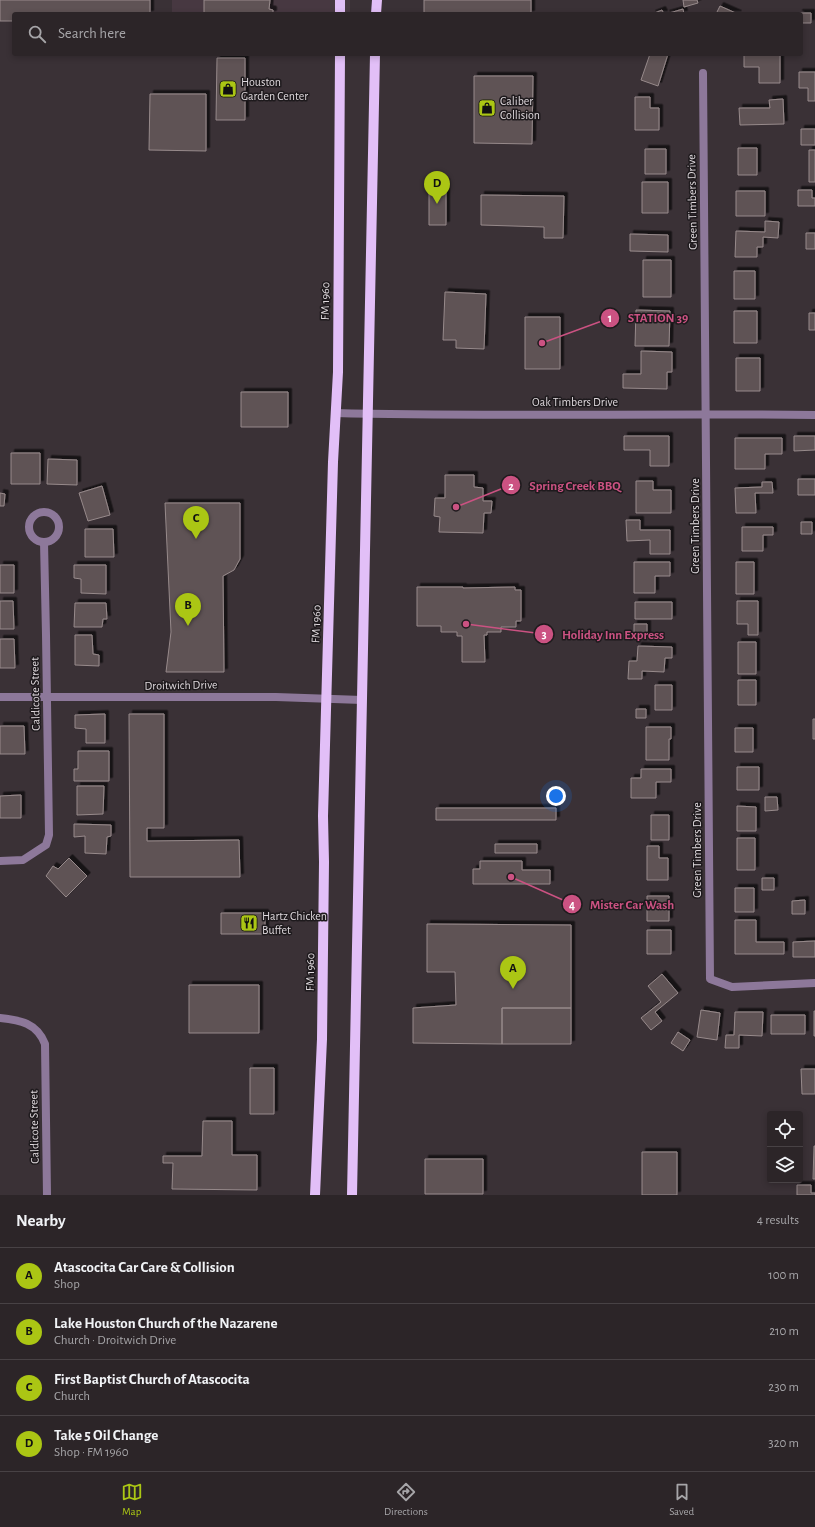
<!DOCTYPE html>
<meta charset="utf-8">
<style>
body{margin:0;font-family:"Alegreya Sans",sans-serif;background:#383134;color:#f1f3f6}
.controls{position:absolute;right:12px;bottom:12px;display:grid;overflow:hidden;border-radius:4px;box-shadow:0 2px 6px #0003}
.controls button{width:36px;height:36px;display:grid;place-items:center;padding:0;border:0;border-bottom:1px solid #484245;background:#2c2528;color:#f1f3f6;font:20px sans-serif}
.you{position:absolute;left:556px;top:796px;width:14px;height:14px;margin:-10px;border:3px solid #fff;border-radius:50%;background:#1a73e8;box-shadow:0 0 0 6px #1a73e833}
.badge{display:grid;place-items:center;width:26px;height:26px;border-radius:50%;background:#abc614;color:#111;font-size:13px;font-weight:700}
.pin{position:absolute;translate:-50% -33px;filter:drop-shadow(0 1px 2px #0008)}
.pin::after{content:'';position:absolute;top:21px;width:14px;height:12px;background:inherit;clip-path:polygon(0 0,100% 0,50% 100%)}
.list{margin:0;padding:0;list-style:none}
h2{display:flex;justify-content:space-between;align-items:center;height:52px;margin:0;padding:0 16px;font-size:17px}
h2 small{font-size:13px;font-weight:400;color:#a6a5a8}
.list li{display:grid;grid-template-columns:26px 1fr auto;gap:12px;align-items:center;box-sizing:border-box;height:56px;padding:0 16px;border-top:1px solid #484245}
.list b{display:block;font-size:15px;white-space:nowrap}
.list p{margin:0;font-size:13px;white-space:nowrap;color:#a6a5a8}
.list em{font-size:13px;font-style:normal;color:#a6a5a8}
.icon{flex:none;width:22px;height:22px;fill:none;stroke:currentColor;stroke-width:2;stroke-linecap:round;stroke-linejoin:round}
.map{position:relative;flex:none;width:815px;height:1195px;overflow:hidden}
.search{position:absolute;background:#2c2528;box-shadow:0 2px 6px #0003;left:12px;right:12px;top:12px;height:44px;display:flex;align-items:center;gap:10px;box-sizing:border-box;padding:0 14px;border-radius:4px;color:#a6a5a8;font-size:15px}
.sheet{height:276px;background:#2c2528}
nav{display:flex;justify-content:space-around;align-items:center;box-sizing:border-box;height:56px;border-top:1px solid #484245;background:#2c2528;font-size:11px;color:#a6a5a8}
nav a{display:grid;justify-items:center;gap:2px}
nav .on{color:#abc614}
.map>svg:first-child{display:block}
</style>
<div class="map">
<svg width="815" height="1195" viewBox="0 0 815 1195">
<defs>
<filter id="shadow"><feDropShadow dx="3.5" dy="-3.5" stdDeviation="0" flood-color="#0009"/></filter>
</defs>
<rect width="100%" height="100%" fill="#3a3136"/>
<path fill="#473841" d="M 172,0 L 350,0 L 350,14 L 172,14 Z"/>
<path fill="#5f5355" stroke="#978a8b" filter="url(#shadow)" d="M 0,0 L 150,0 L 150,14 L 14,14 L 14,21 L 0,21 Z
M 204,0 L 270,0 L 269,9 L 273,10 L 273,14 L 204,14 Z
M 424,0 L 531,0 L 531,14 L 424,13 Z
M 683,0 L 697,0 L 698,3 L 684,7 Z
M 720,6 L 738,14 L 716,14 Z
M 683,9 L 684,14 L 666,14 Z
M 662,10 L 664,14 L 652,14 Z
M 799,13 L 811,13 L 811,23 L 801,23 L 801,14 L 799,14 Z
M 650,54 L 668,54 L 658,86 L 641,80 Z
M 744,54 L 780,54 L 780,83 L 759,83 L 759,67 L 744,67 Z
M 217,58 L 245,58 L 245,120 L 216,120 Z
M 799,72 L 815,72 L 815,101 L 808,101 L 808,88 L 799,88 Z
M 474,76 L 533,76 L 532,144 L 474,143 Z
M 150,94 L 206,94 L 206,151 L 149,150 Z
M 635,97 L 650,97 L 650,108 L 659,108 L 659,130 L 635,130 Z
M 783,99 L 784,124 L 740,125 L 739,108 L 770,108 L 769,100 Z
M 801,129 L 815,129 L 815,145 L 801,145 Z
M 738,148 L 757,148 L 757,175 L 738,175 Z
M 645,149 L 666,149 L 666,174 L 645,174 Z
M 809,150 L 815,150 L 815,182 L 809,182 Z
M 429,182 L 446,182 L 446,225 L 429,225 Z
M 642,182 L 668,182 L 668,213 L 642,213 Z
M 798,190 L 812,190 L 812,198 L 815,198 L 815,206 L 798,206 Z
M 736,191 L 765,191 L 765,216 L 736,216 Z
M 481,195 L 564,196 L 563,238 L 544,238 L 544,227 L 481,225 Z
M 765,221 L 779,222 L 778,238 L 763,237 L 763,247 L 757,247 L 757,257 L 735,257 L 736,231 L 765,232 Z
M 806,233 L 815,233 L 815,249 L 806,249 Z
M 630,234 L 668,235 L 668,252 L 630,251 Z
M 643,260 L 671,260 L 671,297 L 643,297 Z
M 734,271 L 755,271 L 755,299 L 734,299 Z
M 445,292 L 486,294 L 484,349 L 456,348 L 456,340 L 443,340 Z
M 636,310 L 670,311 L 669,346 L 635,346 Z
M 734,311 L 757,311 L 757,343 L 734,343 Z
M 809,313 L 815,313 L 815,330 L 809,330 Z
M 525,317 L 560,317 L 560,369 L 525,369 Z
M 641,351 L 672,352 L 672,372 L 667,372 L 667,389 L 623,388 L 623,374 L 641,374 Z
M 736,358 L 760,358 L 760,391 L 736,391 Z
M 241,392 L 288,392 L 288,427 L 241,427 Z
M 624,436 L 669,436 L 669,466 L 650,466 L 650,450 L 624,450 Z
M 794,436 L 815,436 L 815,450 L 794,451 Z
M 735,438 L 782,438 L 782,454 L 765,454 L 765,469 L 735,469 Z
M 11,453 L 40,453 L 40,484 L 11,484 Z
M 48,459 L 77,460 L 77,485 L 47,484 Z
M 445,475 L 474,475 L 474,487 L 483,488 L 483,501 L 492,501 L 491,513 L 484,513 L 483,533 L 439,532 L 440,517 L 434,516 L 435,498 L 445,498 Z
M 798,479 L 815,479 L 815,495 L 798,495 Z
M 636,481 L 653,481 L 653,490 L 671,490 L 671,513 L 636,513 Z
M 762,482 L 772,482 L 773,493 L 755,493 L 756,513 L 736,513 L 735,488 L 762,487 Z
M 102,486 L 110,515 L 88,521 L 79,493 Z
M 0,493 L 5,494 L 4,506 L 0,506 Z
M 165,503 L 240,503 L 240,559 L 234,570 L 223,576 L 224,672 L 166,672 L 171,632 Z
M 626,520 L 640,520 L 640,530 L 670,530 L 670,554 L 650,554 L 650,540 L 627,541 Z
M 801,522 L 812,522 L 812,534 L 801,534 Z
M 742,527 L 773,527 L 773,535 L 763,535 L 763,551 L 742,551 Z
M 85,529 L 113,529 L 114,557 L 85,557 Z
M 634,562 L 670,562 L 670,576 L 655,576 L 655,593 L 634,593 Z
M 736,562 L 754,562 L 754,594 L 736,594 Z
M 0,565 L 14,565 L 14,593 L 0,593 Z
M 74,565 L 106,565 L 106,594 L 81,593 L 81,579 L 74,578 Z
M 417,587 L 463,587 L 463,588 L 515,587 L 515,590 L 521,590 L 521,621 L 516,621 L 516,627 L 501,627 L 501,632 L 487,632 L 487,635 L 484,635 L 485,662 L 462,662 L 462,636 L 457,636 L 457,632 L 441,632 L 441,626 L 417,626 Z
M 0,601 L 13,601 L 14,629 L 0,629 Z
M 737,601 L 758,601 L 758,635 L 748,635 L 748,624 L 737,624 Z
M 635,602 L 672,602 L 672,619 L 635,619 Z
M 75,603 L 106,603 L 107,619 L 103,619 L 102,627 L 74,627 Z
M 634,624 L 647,624 L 647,639 L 634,639 Z
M 75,635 L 92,635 L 93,654 L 99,655 L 99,666 L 75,665 Z
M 0,639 L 14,639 L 15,668 L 0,668 Z
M 738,642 L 756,642 L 756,674 L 738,674 Z
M 638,646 L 672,647 L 672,658 L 665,658 L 664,672 L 642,671 L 642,679 L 628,679 L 629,661 L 637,661 Z
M 738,680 L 756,680 L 756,705 L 738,705 Z
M 655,685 L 672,685 L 672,710 L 655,710 Z
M 636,709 L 646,709 L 646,718 L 636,718 Z
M 105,714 L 105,743 L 86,743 L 86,729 L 75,728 L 75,715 Z
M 129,714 L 164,714 L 164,828 L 147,828 L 147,841 L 239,840 L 240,877 L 130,877 Z
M 813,719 L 815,719 L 815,739 L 813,739 Z
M 0,726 L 24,726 L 25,754 L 0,754 Z
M 646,727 L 671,727 L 671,739 L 669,739 L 669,760 L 646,760 Z
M 735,728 L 753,728 L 753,752 L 735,752 Z
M 78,751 L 109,751 L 109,781 L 74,781 L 74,769 L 78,769 Z
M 737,767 L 759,767 L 759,790 L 737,790 Z
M 641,769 L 671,769 L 671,782 L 656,782 L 656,798 L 631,798 L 631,778 L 641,778 Z
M 77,786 L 104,786 L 103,814 L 77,815 Z
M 21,795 L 21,818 L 0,818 L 0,796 Z
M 765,797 L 777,797 L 778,810 L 765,811 Z
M 737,806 L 756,807 L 756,831 L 737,831 Z
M 436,808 L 556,808 L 556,820 L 436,820 Z
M 651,815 L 669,815 L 669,840 L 651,840 Z
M 74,824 L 111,825 L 111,836 L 107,837 L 106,854 L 85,853 L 85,836 L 74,837 Z
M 737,838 L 755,838 L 755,870 L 737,870 Z
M 495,844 L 537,844 L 537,853 L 495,853 Z
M 647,846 L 659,846 L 659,858 L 668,858 L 668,880 L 647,880 Z
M 69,858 L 87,876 L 66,897 L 46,876 L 53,866 L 58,869 Z
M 480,861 L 522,861 L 522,870 L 550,870 L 550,884 L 473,884 L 473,869 L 480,869 Z
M 762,878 L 774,878 L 774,890 L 762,890 Z
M 735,888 L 754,888 L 754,912 L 735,912 Z
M 647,896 L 669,896 L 669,921 L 647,921 Z
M 805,900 L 805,914 L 792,914 L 792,901 Z
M 221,913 L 265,913 L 265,934 L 221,934 Z
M 735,920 L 756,920 L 756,942 L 784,942 L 784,954 L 735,954 Z
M 427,924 L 571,925 L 571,1008 L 502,1008 L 502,1044 L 413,1043 L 413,1008 L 456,1005 L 455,972 L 427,972 Z
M 647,930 L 671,930 L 671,954 L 647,954 Z
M 815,941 L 815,957 L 793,957 L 793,942 Z
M 662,974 L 678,993 L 655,1012 L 662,1021 L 651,1030 L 641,1018 L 661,1002 L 648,986 Z
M 189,985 L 259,985 L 259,1033 L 189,1033 Z
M 502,1008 L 571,1008 L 571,1044 L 502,1044 Z
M 701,1010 L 720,1013 L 717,1040 L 697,1037 Z
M 814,1011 L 815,1011 L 815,1036 L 814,1036 Z
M 735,1012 L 763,1012 L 762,1036 L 739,1035 L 739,1048 L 725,1048 L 726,1035 L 734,1035 Z
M 771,1015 L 805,1015 L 805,1034 L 771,1034 Z
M 678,1032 L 690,1040 L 683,1051 L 671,1043 Z
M 250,1068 L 274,1068 L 274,1114 L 250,1114 Z
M 801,1069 L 815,1069 L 815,1094 L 802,1094 Z
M 203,1121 L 232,1121 L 232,1155 L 257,1155 L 257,1190 L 172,1189 L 173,1163 L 163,1163 L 163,1156 L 202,1156 Z
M 814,1146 L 815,1146 L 815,1179 L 813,1179 Z
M 642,1152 L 677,1152 L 677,1195 L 642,1195 Z
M 425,1159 L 483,1159 L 483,1194 L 425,1194 Z
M 797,1185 L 811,1185 L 811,1193 L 815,1193 L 815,1195 L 797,1195 Z"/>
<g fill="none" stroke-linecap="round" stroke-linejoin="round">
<path stroke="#8d789a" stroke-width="8" d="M 703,73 L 710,979 L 732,987 L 815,983
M 335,413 C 495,417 655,413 815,415
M29 527a15 15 0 1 1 30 0a15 15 0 1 1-30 0Z
M 0,697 L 276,697 L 362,700
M 0,861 L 23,860 L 46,845 L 49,835 L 46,635 L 44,542
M 0,1018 C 20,1020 37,1023 45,1044 L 47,1195"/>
<path stroke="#e2bff7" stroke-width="10" d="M 340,14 L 340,0
M 376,14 L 377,0
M 315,1195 L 322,1039 L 324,862 L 323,816 L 333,462 L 338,372 L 340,54
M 352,1195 L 375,54"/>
</g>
<defs>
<symbol id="shop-square" viewBox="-11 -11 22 22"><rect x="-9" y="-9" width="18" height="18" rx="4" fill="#abc614" stroke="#1e1a1d"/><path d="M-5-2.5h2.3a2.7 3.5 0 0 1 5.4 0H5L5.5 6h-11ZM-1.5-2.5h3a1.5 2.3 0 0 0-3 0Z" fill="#111"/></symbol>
<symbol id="restaurant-square" viewBox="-11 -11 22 22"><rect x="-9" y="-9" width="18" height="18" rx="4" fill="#abc614" stroke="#1e1a1d"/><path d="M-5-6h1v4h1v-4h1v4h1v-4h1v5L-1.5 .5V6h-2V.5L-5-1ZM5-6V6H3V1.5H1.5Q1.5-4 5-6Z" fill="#111"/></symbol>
</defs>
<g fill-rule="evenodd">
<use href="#shop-square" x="218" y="79" width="20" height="20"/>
<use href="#shop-square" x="477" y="98" width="20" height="20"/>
<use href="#restaurant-square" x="239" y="913" width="20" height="20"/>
</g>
<g text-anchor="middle" stroke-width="3" stroke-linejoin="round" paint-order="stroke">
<g font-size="12" fill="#dfd9dd" stroke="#1e1a1d" text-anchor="start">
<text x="241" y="86">Houston<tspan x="241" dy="14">Garden Center</tspan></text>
<text x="500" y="105">Caliber<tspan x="500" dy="14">Collision</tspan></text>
<text x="262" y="920">Hartz Chicken<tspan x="262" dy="14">Buffet</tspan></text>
</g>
<g font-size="12" fill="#dfd9dd" stroke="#1e1a1d">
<text transform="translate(692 202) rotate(-91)" y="4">Green Timbers Drive</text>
<text transform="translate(325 301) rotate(-89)" y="4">FM 1960</text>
<text x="575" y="406">Oak Timbers Drive</text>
<text transform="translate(695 526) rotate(-90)" y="4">Green Timbers Drive</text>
<text transform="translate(316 624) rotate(-88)" y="4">FM 1960</text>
<text transform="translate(181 685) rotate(-1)" y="4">Droitwich Drive</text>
<text transform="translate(35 694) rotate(-91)" y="4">Caldicote Street</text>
<text transform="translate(697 850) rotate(-90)" y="4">Green Timbers Drive</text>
<text transform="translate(310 972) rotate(-89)" y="4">FM 1960</text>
<text transform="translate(34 1127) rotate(-91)" y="4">Caldicote Street</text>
</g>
</g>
<path fill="none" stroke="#cb5282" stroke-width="1.5" d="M542 343L610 318M456 507L511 485M466 624L544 634M511 877L572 904"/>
<g fill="#cb5282" stroke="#1e1a1d" stroke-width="1.5">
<circle cx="542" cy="343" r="4"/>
<circle cx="456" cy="507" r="4"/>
<circle cx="466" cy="624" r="4"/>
<circle cx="511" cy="877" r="4"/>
<circle cx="610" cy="318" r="10"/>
<circle cx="511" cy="485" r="10"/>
<circle cx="544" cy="634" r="10"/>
<circle cx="572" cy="904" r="10"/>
</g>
<g font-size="12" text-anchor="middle" font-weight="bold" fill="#fff">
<text x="610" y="322">1</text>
<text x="511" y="490">2</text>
<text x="544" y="638">3</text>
<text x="572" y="909">4</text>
</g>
<g font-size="13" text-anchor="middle" font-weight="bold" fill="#cb5282" stroke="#1e1a1d" stroke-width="3" stroke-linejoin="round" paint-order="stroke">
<text x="658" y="322">STATION 39</text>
<text x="575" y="490">Spring Creek BBQ</text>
<text x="613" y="639">Holiday Inn Express</text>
<text x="632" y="909">Mister Car Wash</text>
</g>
</svg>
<div class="controls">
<button><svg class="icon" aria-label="locate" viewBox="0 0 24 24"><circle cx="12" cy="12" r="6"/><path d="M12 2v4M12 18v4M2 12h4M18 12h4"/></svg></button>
<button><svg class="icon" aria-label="layers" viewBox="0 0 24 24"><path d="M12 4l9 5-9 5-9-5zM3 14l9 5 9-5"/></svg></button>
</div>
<div class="you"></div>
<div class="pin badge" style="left:513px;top:989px">A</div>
<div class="pin badge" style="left:188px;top:626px">B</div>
<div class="pin badge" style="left:196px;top:539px">C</div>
<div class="pin badge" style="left:437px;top:204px">D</div>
<div class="search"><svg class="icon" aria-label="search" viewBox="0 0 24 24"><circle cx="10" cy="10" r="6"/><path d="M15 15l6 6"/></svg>Search here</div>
</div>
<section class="sheet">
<h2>Nearby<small>4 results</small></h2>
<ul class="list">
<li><span class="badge">A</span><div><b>Atascocita Car Care &amp; Collision</b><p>Shop</p></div><em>100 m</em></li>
<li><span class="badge">B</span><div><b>Lake Houston Church of the Nazarene</b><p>Church · Droitwich Drive</p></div><em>210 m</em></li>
<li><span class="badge">C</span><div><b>First Baptist Church of Atascocita</b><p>Church</p></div><em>230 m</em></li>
<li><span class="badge">D</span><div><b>Take 5 Oil Change</b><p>Shop · FM 1960</p></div><em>320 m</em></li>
</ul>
</section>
<nav>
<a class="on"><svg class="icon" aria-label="map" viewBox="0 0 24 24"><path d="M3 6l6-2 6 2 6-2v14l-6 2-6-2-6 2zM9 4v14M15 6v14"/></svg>Map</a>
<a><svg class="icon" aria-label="directions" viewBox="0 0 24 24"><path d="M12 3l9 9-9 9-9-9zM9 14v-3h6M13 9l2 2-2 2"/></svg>Directions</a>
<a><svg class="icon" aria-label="saved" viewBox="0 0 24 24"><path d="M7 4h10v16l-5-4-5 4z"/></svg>Saved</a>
</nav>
